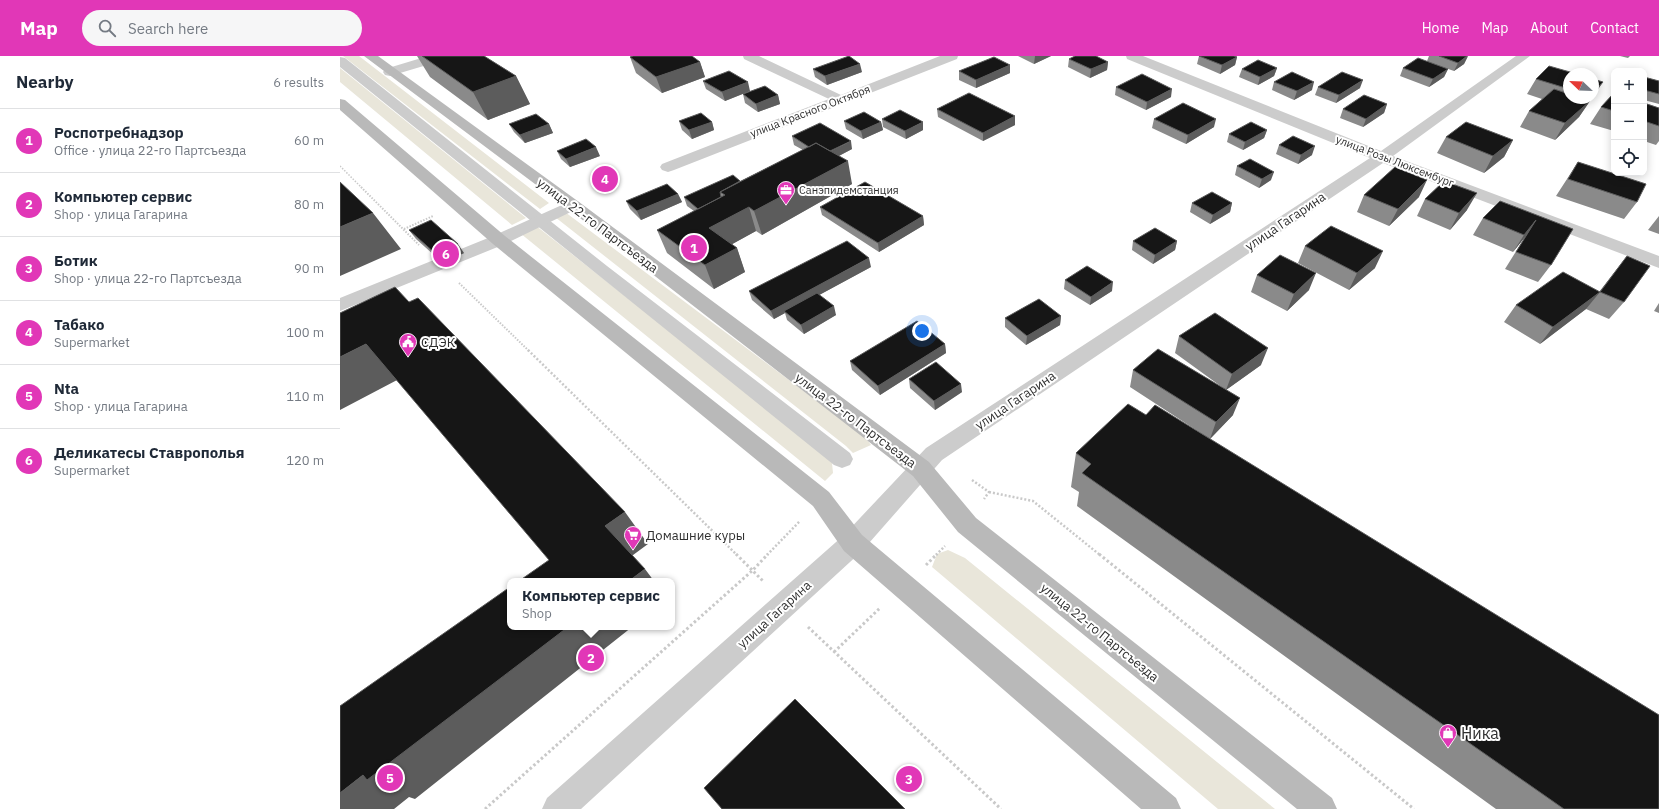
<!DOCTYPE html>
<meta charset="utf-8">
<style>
body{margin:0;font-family:"IBM Plex Sans",sans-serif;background:#f6f6f7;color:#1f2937}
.controls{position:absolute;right:12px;top:12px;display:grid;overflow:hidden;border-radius:8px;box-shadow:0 2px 10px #0003}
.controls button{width:36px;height:36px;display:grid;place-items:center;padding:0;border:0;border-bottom:1px solid #e0e1e3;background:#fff;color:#1f2937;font:20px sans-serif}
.compass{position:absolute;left:1223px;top:12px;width:36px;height:36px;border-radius:50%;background:#fff;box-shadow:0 2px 10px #0003;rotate:293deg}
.you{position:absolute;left:582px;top:275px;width:14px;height:14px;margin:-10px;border:3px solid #fff;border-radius:50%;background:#1a73e8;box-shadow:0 0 0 6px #1a73e833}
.badge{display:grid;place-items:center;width:26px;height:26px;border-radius:50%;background:#e137b7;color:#fff;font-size:13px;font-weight:700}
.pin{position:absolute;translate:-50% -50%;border:2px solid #fff;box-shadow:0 1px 4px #0006}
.popup{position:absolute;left:167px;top:522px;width:168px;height:52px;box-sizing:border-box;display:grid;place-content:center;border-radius:8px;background:#fff;filter:drop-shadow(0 1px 3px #0005);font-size:13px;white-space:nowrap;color:#747a83}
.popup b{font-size:15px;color:#1f2937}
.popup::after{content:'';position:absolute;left:50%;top:100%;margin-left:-8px;border:8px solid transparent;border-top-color:#fff}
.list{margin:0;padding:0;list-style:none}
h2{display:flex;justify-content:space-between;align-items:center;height:52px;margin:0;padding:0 16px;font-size:17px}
h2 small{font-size:13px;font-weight:400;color:#747a83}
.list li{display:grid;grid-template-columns:26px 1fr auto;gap:12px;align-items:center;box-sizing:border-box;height:64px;padding:0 16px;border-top:1px solid #e0e1e3}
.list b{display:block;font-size:15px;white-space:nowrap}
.list p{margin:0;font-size:13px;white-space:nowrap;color:#747a83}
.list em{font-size:13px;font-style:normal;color:#747a83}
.icon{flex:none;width:22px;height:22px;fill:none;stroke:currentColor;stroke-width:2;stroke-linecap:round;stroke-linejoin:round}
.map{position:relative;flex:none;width:1319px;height:753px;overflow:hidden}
header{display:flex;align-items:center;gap:24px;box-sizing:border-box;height:56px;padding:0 20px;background:#e137b7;color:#fff}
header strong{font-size:19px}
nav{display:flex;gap:22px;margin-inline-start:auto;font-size:14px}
.search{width:280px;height:36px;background:#f6f6f7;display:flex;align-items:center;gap:10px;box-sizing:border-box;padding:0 14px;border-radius:22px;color:#747a83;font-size:15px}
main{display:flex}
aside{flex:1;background:#fff}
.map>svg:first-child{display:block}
</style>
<header>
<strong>Map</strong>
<div class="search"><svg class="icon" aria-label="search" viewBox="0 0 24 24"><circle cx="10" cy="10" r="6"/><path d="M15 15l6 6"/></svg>Search here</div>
<nav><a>Home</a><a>Map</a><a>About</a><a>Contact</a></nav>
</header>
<main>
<aside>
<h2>Nearby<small>6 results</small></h2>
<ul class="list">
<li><span class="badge">1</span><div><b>Роспотребнадзор</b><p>Office · улица 22-го Партсъезда</p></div><em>60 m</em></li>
<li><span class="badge">2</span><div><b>Компьютер сервис</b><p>Shop · улица Гагарина</p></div><em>80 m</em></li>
<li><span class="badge">3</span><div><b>Ботик</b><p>Shop · улица 22-го Партсъезда</p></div><em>90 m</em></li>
<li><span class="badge">4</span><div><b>Табако</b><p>Supermarket</p></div><em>100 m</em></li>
<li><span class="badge">5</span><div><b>Nta</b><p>Shop · улица Гагарина</p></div><em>110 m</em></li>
<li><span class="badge">6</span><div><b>Деликатесы Ставрополья</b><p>Supermarket</p></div><em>120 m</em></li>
</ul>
</aside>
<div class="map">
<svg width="1319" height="753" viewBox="0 0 1319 753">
<rect width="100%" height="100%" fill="#fff"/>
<path fill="#e9e6da" d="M 3,0 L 19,0 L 209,147 L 200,153 Z
M 0,12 L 186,162 L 172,169 L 0,26 Z
M 225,156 L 525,381 L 531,389 L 513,397 L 506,390 L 215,161 Z
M 195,169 L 487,399 L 492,407 L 493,417 L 485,425 L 180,177 Z
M 608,494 L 625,502 L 935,753 L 878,753 L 592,511 L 597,498 Z"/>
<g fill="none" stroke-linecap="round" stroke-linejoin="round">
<path stroke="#c9c9c9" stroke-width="1.5" stroke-dasharray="1.5 1.5" stroke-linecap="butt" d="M 0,110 L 22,132"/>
<path stroke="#c9c9c9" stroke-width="2" stroke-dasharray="1.5 1.5" stroke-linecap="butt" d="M 21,131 L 79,189
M 64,173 L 93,160
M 119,227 L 189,295"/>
<path stroke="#c9c9c9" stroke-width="2.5" stroke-dasharray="2 2" stroke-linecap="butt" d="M 188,294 L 397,499
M 632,424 L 649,436 L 644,443
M 649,436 L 693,445 L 760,499
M 427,499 L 460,465
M 596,499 L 605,490"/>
<path stroke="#c9c9c9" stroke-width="3" stroke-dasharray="2.5 2.5" stroke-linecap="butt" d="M 396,498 L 424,526
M 759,498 L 1074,753
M 586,509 L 597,498
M 468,571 L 661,753
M 494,596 L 540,552
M 145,753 L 413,514 L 428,498"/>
<path fill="#ccc" fill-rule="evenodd" d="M 0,1 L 5,2 L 267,210 L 510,397 L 513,403 L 510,409 L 502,412 L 494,409 L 0,11 Z"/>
<path fill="#ccc" fill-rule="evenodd" d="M 88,0 L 108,0 L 107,3 L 50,20 L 45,19 L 43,16 L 45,13 Z
M 403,0 L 419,0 L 501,39 L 600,0 L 618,0 L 617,3 L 334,114 L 328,116 L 322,114 L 320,111 L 322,108 L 489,43 L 404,3 Z
M 786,0 L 803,0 L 1041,95 L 1176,0 L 1190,0 L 1053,100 L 1319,200 L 1319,212 L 1043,107 L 602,404 L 522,495 L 241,753 L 202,753 L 207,742 L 504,479 L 586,392 L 1030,102 L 787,3 Z
M 233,144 L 239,146 L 241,149 L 239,152 L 165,188 L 0,255 L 0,242 L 153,180 Z"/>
<path fill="#b9b9b9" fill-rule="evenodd" d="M 24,0 L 38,0 L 239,146 L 589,406 L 636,462 L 992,742 L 997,753 L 957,753 L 618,476 L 573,420 L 227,152 Z
M 0,43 L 5,44 L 165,180 L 489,436 L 522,479 L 836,742 L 841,753 L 801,753 L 504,495 L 473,450 L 153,188 L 0,54 Z"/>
</g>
<path fill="#8a8a8a" d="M 77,0 L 144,0 L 176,20 L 190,48 L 148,64 L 90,21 Z
M 678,0 L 711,0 L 694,8 Z
M 859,0 L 897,1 L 895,9 L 880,18 L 857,8 Z
M 1089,0 L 1128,0 L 1124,8 L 1114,15 L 1091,7 L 1108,13 L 1104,21 L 1089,31 L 1060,20 L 1063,12 L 1087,5 Z
M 1280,0 L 1290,0 L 1288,2 Z
M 290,1 L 360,6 L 365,21 L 322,37 L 296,17 Z
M 729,3 L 768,6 L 767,14 L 750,22 L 728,11 Z
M 937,12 L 934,20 L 918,29 L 899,21 L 902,13 Z
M 473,13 L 522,16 L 487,29 L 475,21 Z
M 619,15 L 670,17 L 636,32 L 619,24 Z
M 1229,18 L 1229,42 L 1252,42 L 1239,61 L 1215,84 L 1180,71 L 1189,55 L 1202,43 L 1187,38 L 1196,23 Z
M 1304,21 L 1319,25 L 1319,48 L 1304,44 Z
M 363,25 L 410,35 L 385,45 L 366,33 Z
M 934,26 L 972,34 L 954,44 L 932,34 Z
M 776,31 L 831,41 L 806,54 L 775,39 Z
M 978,31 L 1020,32 L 996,47 L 975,39 Z
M 403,38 L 438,39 L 440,48 L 418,56 L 405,47 Z
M 1274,38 L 1274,75 L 1250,68 L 1261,51 Z
M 1304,47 L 1319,52 L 1319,85 L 1316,89 L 1304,85 Z
M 1047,48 L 1044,57 L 1023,71 L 1000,62 L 1003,53 Z
M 597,53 L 675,60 L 675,69 L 643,85 L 598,61 Z
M 542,63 L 583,74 L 566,83 L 543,71 Z
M 814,63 L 874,71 L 846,88 L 812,72 Z
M 339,65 L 372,66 L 374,74 L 352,83 L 342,74 Z
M 504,65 L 541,66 L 543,74 L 523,83 L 506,73 Z
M 169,68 L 209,68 L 213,77 L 185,87 L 174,76 Z
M 927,74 L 924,82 L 903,94 L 887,86 L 889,78 Z
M 452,80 L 512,93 L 499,100 L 512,128 L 422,179 L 416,175 L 392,188 L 397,192 L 405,216 L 374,233 L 327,197 L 317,174 L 354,155 L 347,150 L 344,141 L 400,125 L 463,94 L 454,89 Z
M 1106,81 L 1173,84 L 1164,101 L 1144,117 L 1097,97 Z
M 939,89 L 972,99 L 958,108 L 936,98 Z
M 217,95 L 260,100 L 230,111 L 221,103 Z
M 1238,106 L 1297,146 L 1284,163 L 1216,140 Z
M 897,110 L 931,124 L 919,132 L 895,119 Z
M 338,138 L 342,146 L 301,164 L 290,153 L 286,145 Z
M 1024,139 L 1079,141 L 1049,170 L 1017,156 Z
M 1085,143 L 1127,154 L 1110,174 L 1077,160 Z
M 852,147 L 892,147 L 890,156 L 870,168 L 850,156 Z
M 480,151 L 583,160 L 584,169 L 539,196 L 482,159 Z
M 1319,160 L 1319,178 L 1308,174 Z
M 1143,162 L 1233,173 L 1211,209 L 1198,226 L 1165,213 L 1185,181 L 1173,196 L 1133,179 Z
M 69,174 L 124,197 L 103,207 L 76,183 Z
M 793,185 L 837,185 L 835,194 L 813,208 L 792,194 Z
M 965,190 L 1035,212 L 1009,234 L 958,207 Z
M 1287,200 L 1284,246 L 1269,263 L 1246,253 L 1200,288 L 1164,266 L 1176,249 L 1259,236 Z
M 531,211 L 479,239 L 496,259 L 464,278 L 447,264 L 445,257 L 434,263 L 412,244 L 409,235 Z
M 917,219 L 969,234 L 947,255 L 911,236 Z
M 725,224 L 772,235 L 750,249 L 724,233 Z
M 1319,247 L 1319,257 L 1314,255 Z
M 721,260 L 720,269 L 686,289 L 665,271 L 665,262 Z
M 839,280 L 921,309 L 886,334 L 835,297 Z
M 605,288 L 606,297 L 540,339 L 512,314 L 510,305 Z
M 793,314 L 893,359 L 870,383 L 790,331 Z
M 569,323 L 622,336 L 595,354 L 570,332 Z
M 736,397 L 1319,753 L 1156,753 L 737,450 L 739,436 L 731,431 Z"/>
<path fill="#5c5c5c" d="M 695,0 L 711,0 L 694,8 Z
M 1128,0 L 1124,8 L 1114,15 L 1118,7 Z
M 897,1 L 895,9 L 880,18 L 882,9 Z
M 360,6 L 365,21 L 322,37 L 316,21 Z
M 768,6 L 767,14 L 750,22 L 751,13 Z
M 520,8 L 522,16 L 487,29 L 485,20 Z
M 670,9 L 670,17 L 636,32 L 636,24 Z
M 937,12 L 934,20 L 918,29 L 920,21 Z
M 1108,13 L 1104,21 L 1089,31 L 1093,23 Z
M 176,20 L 190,48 L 148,64 L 133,36 Z
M 1023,24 L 1020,32 L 996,47 L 999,39 Z
M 408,26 L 410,35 L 385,45 L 382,36 Z
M 974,26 L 972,34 L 954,44 L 957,35 Z
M 1263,26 L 1253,41 L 1253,37 Z
M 832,33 L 831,41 L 806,54 L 807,46 Z
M 438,39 L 440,48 L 418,56 L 416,48 Z
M 1250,42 L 1252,42 L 1239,61 L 1215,84 L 1225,67 L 1245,49 Z
M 1047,48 L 1044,57 L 1023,71 L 1026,63 Z
M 675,60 L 675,69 L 643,85 L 643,77 Z
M 876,63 L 874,71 L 846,88 L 848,79 Z
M 372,66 L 374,74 L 352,83 L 349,74 Z
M 541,66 L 543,74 L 523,83 L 521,75 Z
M 583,66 L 583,74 L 566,83 L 565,75 Z
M 209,68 L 213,77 L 185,87 L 180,79 Z
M 927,74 L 924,82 L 903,94 L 905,86 Z
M 1173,84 L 1164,101 L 1144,117 L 1153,100 Z
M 511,85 L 512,93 L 485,107 L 483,99 Z
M 975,90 L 972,99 L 958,108 L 961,99 Z
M 256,91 L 260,100 L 230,111 L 226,103 Z
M 508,105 L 512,128 L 422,179 L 414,155 Z
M 934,116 L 931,124 L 919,132 L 922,123 Z
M 1087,124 L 1079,141 L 1049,170 L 1058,153 Z
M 1137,137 L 1127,154 L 1110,174 L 1119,157 Z
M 338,138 L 342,146 L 301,164 L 297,155 Z
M 892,147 L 890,156 L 870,168 L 873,159 Z
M 409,151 L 416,175 L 378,196 L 369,172 Z
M 33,157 L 61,193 L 0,220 L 0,171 Z
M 583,160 L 584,169 L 539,196 L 538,187 Z
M 1196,164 L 1185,181 L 1173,196 L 1184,179 Z
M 837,185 L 835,194 L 813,208 L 815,199 Z
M 118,188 L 124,197 L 103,207 L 96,198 Z
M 397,192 L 405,216 L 374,233 L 365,209 Z
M 1043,195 L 1035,212 L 1009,234 L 1017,217 Z
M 529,202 L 531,211 L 446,257 L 444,255 L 445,257 L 434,263 L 431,255 Z
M 976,217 L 969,234 L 947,255 L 954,238 Z
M 773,226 L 772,235 L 750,249 L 751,241 Z
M 1260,236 L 1246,253 L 1200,288 L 1213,271 Z
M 494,250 L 496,259 L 464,278 L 461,269 Z
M 721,260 L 720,269 L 686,289 L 687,280 Z
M 26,288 L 59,323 L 0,354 L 0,301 Z
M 605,288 L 606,297 L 540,339 L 538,330 Z
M 928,292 L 921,309 L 886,334 L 892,318 Z
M 621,328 L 622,336 L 595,354 L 594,345 Z
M 900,342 L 893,359 L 870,383 L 876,366 Z
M 285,456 L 308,488 L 289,502 L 265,470 Z
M 305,513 L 314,525 L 289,525 Z
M 228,571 L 292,571 L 75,743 L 69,741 L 54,753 L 0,753 L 0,737 L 23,719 Z"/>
<path fill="#161616" stroke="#5c5c5c" d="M 82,0 L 144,0 L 176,20 L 133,36 Z
M 293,0 L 352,0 L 360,6 L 316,21 L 290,1 Z
M 509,0 L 520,8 L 485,20 L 473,13 Z
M 735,0 L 756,0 L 768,6 L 751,13 L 729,3 Z
M 859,0 L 894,0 L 897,1 L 882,9 Z
M 1099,0 L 1127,0 L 1118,7 Z
M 654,1 L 670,9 L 636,24 L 619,15 Z
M 1078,2 L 1108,13 L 1093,23 L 1063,12 Z
M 918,4 L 937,12 L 920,21 L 902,13 Z
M 1209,10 L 1237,18 L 1229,18 L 1229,33 L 1196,23 Z
M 389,15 L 408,26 L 382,36 L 363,25 Z
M 952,16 L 974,26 L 957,35 L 934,26 Z
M 1002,16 L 1023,24 L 999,39 L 978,31 Z
M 802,18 L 832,33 L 807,46 L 776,31 Z
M 1304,21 L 1319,25 L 1319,38 L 1304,34 Z
M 1253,23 L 1263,26 L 1253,37 Z
M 425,30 L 438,39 L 416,48 L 403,38 Z
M 1214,33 L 1229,38 L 1229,42 L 1241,42 L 1250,45 L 1225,67 L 1189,55 Z
M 629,37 L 675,60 L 643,77 L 597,53 Z
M 1273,38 L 1274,38 L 1274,55 L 1261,51 Z
M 1024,39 L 1047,48 L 1026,63 L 1003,53 Z
M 843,47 L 876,63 L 848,79 L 814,63 Z
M 1304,47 L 1319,52 L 1319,70 L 1304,65 Z
M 560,54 L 583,66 L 565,75 L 542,63 Z
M 524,56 L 541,66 L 521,75 L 504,65 Z
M 361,57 L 372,66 L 349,74 L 339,65 Z
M 196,58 L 209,68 L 180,79 L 169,68 Z
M 911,66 L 927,74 L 905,86 L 889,78 Z
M 1126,66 L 1173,84 L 1153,100 L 1106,81 Z
M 480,67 L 511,85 L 490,95 L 476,87 L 469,91 L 452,80 Z
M 953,80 L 975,90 L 961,99 L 939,89 Z
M 246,83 L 256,91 L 226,103 L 217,95 Z
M 476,87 L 508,105 L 414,155 L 409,151 L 369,172 L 397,192 L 365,209 L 317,174 L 385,139 L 380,136 Z
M 910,103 L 934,116 L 922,123 L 897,110 Z
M 1238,106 L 1306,128 L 1297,146 L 1228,123 Z
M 1055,111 L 1087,124 L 1058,153 L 1024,139 Z
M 393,119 L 400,125 L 380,136 L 381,141 L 358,153 L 344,141 Z
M 1104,125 L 1137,137 L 1119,157 L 1085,143 Z
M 0,126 L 33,157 L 0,171 Z
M 525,126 L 583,160 L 538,187 L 480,151 Z
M 327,128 L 338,138 L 297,155 L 286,145 Z
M 872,136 L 892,147 L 873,159 L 852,147 Z
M 1160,145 L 1233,173 L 1211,209 L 1176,196 L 1196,164 L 1184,179 L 1143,162 Z
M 91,164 L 118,188 L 96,198 L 69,174 Z
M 991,170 L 1043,195 L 1017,217 L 965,190 Z
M 815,172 L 837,185 L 815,199 L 793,185 Z
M 507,185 L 529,202 L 431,255 L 409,235 Z
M 940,199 L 976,217 L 954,238 L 917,219 Z
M 1287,200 L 1310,210 L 1284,246 L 1260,236 Z
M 747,210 L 773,226 L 751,241 L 725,224 Z
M 1223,216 L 1260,236 L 1213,271 L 1176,249 Z
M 55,231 L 69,246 L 78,242 L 285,456 L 265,470 L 305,513 L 289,525 L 179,525 L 209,504 L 26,288 L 0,301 L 0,257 Z
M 477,237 L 494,250 L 461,269 L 444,255 Z
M 699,243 L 721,260 L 687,280 L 665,262 Z
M 875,257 L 928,292 L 892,318 L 839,280 Z
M 577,265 L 605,288 L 538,330 L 510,305 Z
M 818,293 L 900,342 L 876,366 L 793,314 Z
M 596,306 L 621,328 L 594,345 L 569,323 Z
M 788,348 L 806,359 L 815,349 L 1319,659 L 1319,753 L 1224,753 L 742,417 L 751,408 L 736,397 Z
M 170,531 L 170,571 L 228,571 L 27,724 L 23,719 L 0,737 L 0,650 Z
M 455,643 L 565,753 L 382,753 L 364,732 Z"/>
<defs>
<symbol id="office-pin" viewBox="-11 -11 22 30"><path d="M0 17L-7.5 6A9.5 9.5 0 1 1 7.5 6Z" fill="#e137b7" stroke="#fff"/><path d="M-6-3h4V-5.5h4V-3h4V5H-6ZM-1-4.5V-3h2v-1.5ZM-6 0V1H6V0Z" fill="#fff"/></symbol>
<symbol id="civic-pin" viewBox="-11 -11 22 30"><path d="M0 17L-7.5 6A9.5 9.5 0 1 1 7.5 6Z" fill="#e137b7" stroke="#fff"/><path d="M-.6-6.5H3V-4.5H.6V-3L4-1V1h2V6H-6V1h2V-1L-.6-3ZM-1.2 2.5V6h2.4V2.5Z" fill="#fff"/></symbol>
<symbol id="supermarket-pin" viewBox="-11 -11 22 30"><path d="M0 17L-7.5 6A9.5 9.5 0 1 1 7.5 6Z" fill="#e137b7" stroke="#fff"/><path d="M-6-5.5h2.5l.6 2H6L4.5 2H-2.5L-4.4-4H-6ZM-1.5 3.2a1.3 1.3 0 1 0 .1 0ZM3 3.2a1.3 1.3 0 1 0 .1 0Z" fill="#fff"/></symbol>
<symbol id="shop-pin" viewBox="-11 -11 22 30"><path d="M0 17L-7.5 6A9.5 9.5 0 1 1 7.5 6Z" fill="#e137b7" stroke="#fff"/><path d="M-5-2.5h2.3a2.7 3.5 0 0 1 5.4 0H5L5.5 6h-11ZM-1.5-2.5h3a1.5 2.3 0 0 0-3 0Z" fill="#fff"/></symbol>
</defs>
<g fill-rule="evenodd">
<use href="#office-pin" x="436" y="124" width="20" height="27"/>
<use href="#civic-pin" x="58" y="276" width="20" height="27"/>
<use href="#supermarket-pin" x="283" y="469" width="20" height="27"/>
<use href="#shop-pin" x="1098" y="667" width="20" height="27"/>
</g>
<g text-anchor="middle" stroke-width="4" stroke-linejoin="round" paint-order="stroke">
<g font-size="11" fill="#2f2f2f" stroke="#fff">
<text transform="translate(470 55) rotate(-21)" y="4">улица Красного Октября</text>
<text transform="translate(1055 105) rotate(21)" y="4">улица Розы Люксембург</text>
</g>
<g font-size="11" fill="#2f2f2f" stroke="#fff" text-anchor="start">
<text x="459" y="138">Санэпидемстанция</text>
</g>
<g font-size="13" fill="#2f2f2f" stroke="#fff">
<text transform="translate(945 165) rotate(-34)" y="5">улица Гагарина</text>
<text transform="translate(258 169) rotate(37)" y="5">улица 22-го Партсъезда</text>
<text transform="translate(675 344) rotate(-34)" y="5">улица Гагарина</text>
<text transform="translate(516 364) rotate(37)" y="5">улица 22-го Партсъезда</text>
<text transform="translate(434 558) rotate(-42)" y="5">улица Гагарина</text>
<text transform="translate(760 576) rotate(39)" y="5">улица 22-го Партсъезда</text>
</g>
<g font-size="13" fill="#2f2f2f" stroke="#fff" text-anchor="start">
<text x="81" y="291">СДЭК</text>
<text x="306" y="484">Домашние куры</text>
</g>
<g font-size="16" fill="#2f2f2f" stroke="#fff" text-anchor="start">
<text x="1121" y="683">Ника</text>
</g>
</g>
</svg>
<div class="controls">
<button>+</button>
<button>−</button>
<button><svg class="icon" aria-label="locate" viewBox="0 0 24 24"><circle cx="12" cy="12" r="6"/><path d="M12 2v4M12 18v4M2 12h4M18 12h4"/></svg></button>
</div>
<svg class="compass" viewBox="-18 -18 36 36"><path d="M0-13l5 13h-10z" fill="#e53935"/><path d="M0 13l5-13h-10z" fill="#747a83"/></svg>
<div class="you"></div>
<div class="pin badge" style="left:354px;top:192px">1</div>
<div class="pin badge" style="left:251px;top:602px">2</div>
<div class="popup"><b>Компьютер сервис</b>Shop</div>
<div class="pin badge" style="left:569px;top:723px">3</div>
<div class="pin badge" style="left:265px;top:123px">4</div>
<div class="pin badge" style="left:50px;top:722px">5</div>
<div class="pin badge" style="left:106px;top:198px">6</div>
</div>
</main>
